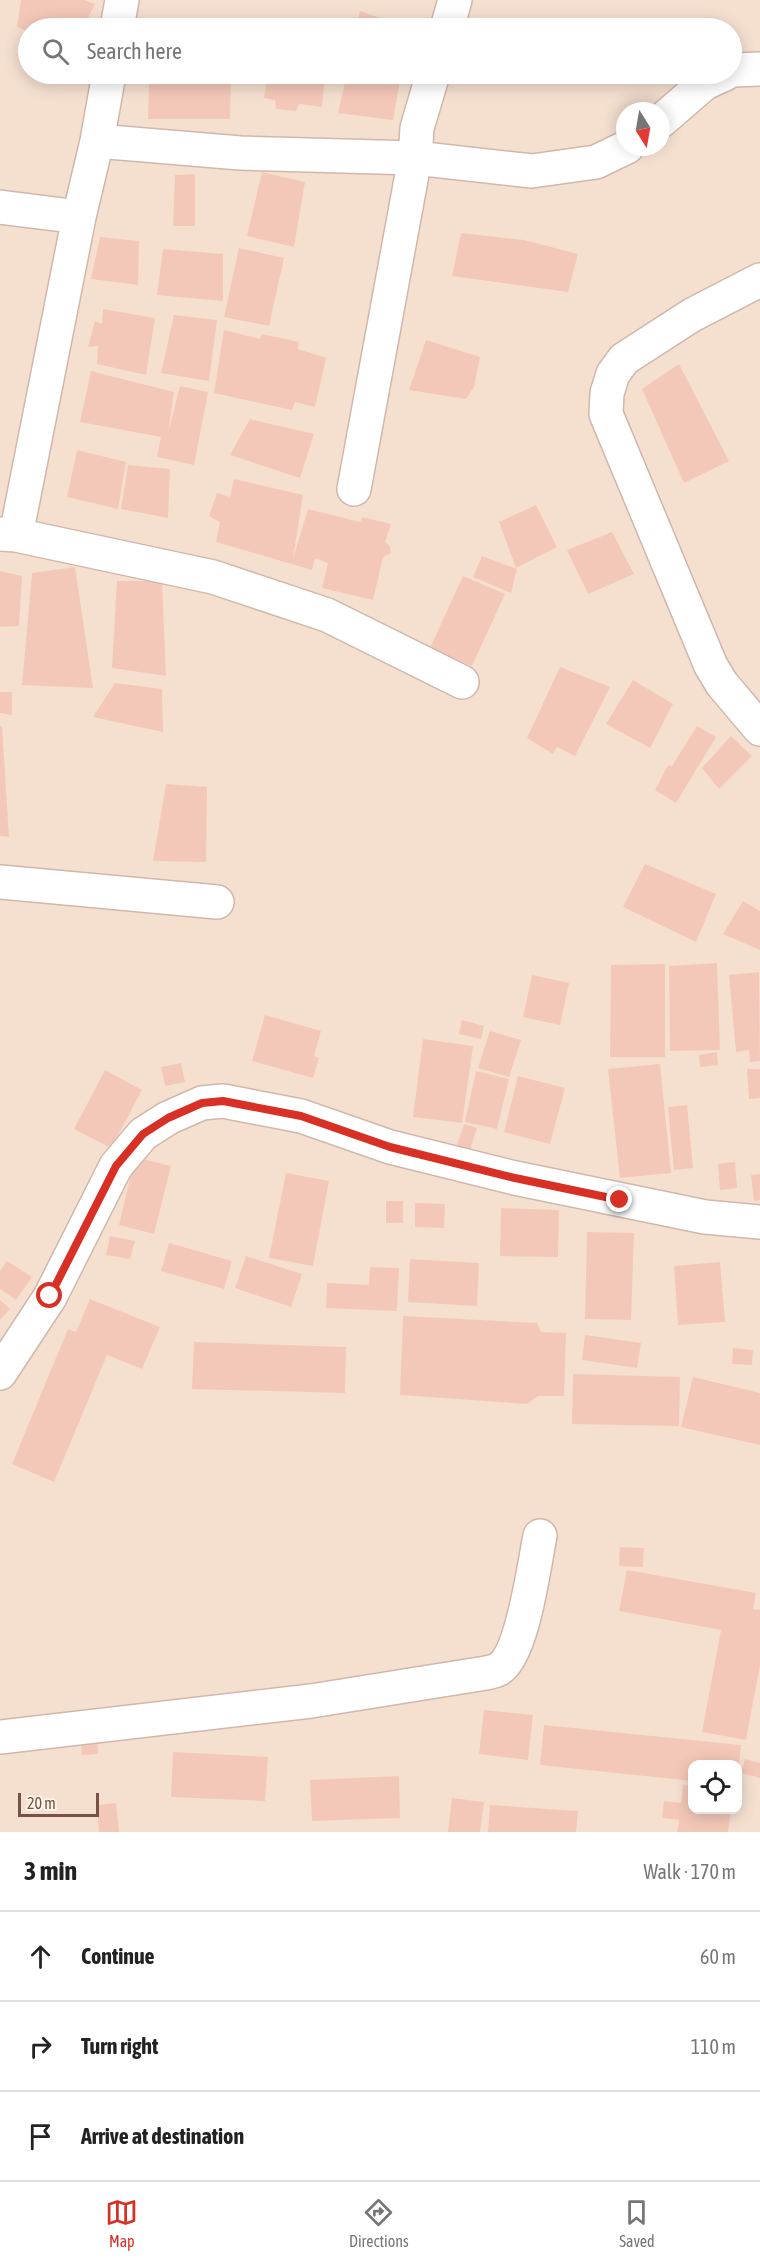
<!DOCTYPE html>
<meta charset="utf-8">
<style>
body{margin:0;font-family:"Asap Condensed",sans-serif;background:#f6f6f6;color:#222}
.controls{position:absolute;right:18px;bottom:18px;display:grid;overflow:hidden;border-radius:12px;box-shadow:0 3px 15px #0003}
.controls button{width:54px;height:54px;display:grid;place-items:center;padding:0;border:0;border-bottom:2px solid #e0e0e0;background:#fff;color:#222;font:30px sans-serif}
.compass{position:absolute;left:616px;top:102px;width:54px;height:54px;border-radius:50%;background:#fff;box-shadow:0 3px 15px #0003;rotate:169deg}
.scale{position:absolute;left:18px;bottom:15px;width:81px;box-sizing:border-box;padding-left:6px;border:3px solid #765247;border-top:0;font-size:16px;line-height:21px;white-space:nowrap;color:#765247;-webkit-text-stroke:4px #fff4e9;paint-order:stroke}
.stop{position:absolute;width:18px;height:18px;margin:-14px;border:4px solid #d93025;border-radius:50%;background:#fff}
.stop.end{background:#d93025;border-color:#fff;box-shadow:0 2px 6px #0008}
.list{margin:0;padding:0;list-style:none}
h2{display:flex;justify-content:space-between;align-items:center;height:78px;margin:0;padding:0 24px;font-size:26px}
h2 small{font-size:20px;font-weight:400;color:#767676}
.list li{display:grid;grid-template-columns:39px 1fr auto;gap:18px;align-items:center;box-sizing:border-box;height:90px;padding:0 24px;border-top:2px solid #e0e0e0}
.list b{display:block;font-size:22px;white-space:nowrap}
.list em{font-size:20px;font-style:normal;color:#767676}
.icon{flex:none;width:33px;height:33px;fill:none;stroke:currentColor;stroke-width:2;stroke-linecap:round;stroke-linejoin:round}
.map{position:relative;flex:none;width:760px;height:1832px;overflow:hidden}
.search{position:absolute;background:#fff;box-shadow:0 3px 15px #0003;left:18px;right:18px;top:18px;height:66px;display:flex;align-items:center;gap:15px;box-sizing:border-box;padding:0 21px;border-radius:33px;color:#767676;font-size:22px}
.sheet{height:348px;background:#fff}
nav{display:flex;justify-content:space-around;align-items:center;box-sizing:border-box;height:84px;border-top:2px solid #e0e0e0;background:#fff;font-size:16px;color:#767676}
nav a{display:grid;justify-items:center;gap:3px}
nav .on{color:#d93025}
.map>svg:first-child{display:block}
</style>
<div class="map">
<svg width="760" height="1832" viewBox="0 0 760 1832">
<rect width="100%" height="100%" fill="#fdefe2"/>
<path fill="#f5e0d0" fill-rule="evenodd" d="M 0,0 L 760,0 L 760,1832 L 0,1832 ZM 28,28 L 732,28 L 732,74 L 28,74 ZM 625,111 L 661,111 L 661,147 L 625,147 ZM 692,1764 L 738,1764 L 738,1810 L 692,1810 Z"/>
<path fill="#f4c8b8" d="M 21,0 L 84,0 L 95,4 L 83,28 L 28,28 L 28,31 L 17,27 Z
M 360,11 L 408,28 L 356,28 Z
M 153,74 L 231,74 L 230,119 L 148,119 L 149,83 L 153,82 Z
M 268,74 L 325,74 L 322,107 L 299,104 L 296,111 L 276,109 L 275,100 L 264,98 Z
M 347,74 L 401,74 L 393,120 L 338,113 Z
M 262,172 L 305,182 L 294,247 L 247,236 Z
M 195,174 L 195,226 L 173,226 L 175,175 Z
M 461,233 L 524,240 L 578,254 L 568,292 L 452,276 Z
M 100,237 L 139,241 L 138,285 L 91,279 Z
M 239,248 L 284,258 L 269,326 L 224,317 Z
M 163,249 L 223,254 L 223,301 L 157,295 Z
M 103,309 L 155,318 L 146,375 L 97,364 L 98,346 L 88,347 L 95,321 L 102,324 Z
M 174,315 L 217,320 L 209,381 L 161,373 Z
M 224,330 L 260,339 L 262,334 L 299,342 L 298,349 L 326,358 L 315,407 L 295,402 L 292,410 L 214,393 Z
M 426,340 L 480,357 L 474,387 L 466,399 L 409,390 Z
M 679,364 L 729,461 L 684,483 L 642,389 Z
M 91,371 L 174,392 L 168,433 L 180,386 L 208,392 L 194,465 L 157,457 L 161,437 L 80,422 Z
M 250,419 L 314,434 L 300,478 L 230,455 Z
M 77,450 L 126,462 L 118,509 L 67,497 Z
M 128,465 L 170,469 L 168,518 L 121,509 Z
M 234,479 L 303,495 L 293,559 L 308,509 L 360,522 L 363,517 L 391,524 L 385,542 L 390,546 L 391,553 L 383,557 L 373,600 L 322,588 L 328,563 L 315,558 L 312,570 L 216,542 L 220,522 L 209,516 L 217,493 L 230,497 Z
M 536,505 L 557,547 L 516,568 L 499,522 Z
M 612,532 L 634,574 L 588,594 L 567,550 Z
M 482,556 L 517,569 L 511,593 L 473,577 Z
M 75,567 L 93,688 L 22,685 L 32,573 Z
M 0,571 L 22,576 L 19,626 L 0,627 Z
M 463,576 L 505,594 L 472,666 L 430,648 Z
M 117,581 L 162,581 L 166,676 L 112,668 Z
M 560,667 L 610,687 L 575,756 L 557,747 L 553,754 L 527,738 Z
M 633,680 L 673,704 L 650,748 L 606,724 Z
M 115,683 L 162,689 L 163,732 L 93,717 Z
M 0,692 L 12,692 L 12,715 L 0,713 Z
M 0,726 L 2,726 L 9,837 L 0,836 Z
M 697,726 L 716,737 L 676,803 L 655,790 L 668,765 L 672,766 Z
M 731,736 L 752,756 L 719,789 L 702,768 Z
M 166,784 L 207,787 L 206,862 L 153,861 Z
M 645,864 L 716,894 L 696,942 L 623,907 Z
M 743,901 L 760,911 L 760,950 L 723,934 Z
M 717,963 L 720,1050 L 670,1051 L 669,966 Z
M 665,964 L 665,1057 L 610,1057 L 611,965 Z
M 759,972 L 760,1061 L 750,1062 L 749,1050 L 736,1052 L 729,975 Z
M 532,975 L 569,983 L 560,1025 L 523,1017 Z
M 265,1015 L 321,1031 L 314,1056 L 319,1058 L 313,1078 L 252,1061 Z
M 462,1020 L 484,1026 L 481,1039 L 459,1034 Z
M 490,1031 L 521,1040 L 509,1077 L 478,1068 Z
M 423,1039 L 473,1046 L 462,1123 L 413,1117 Z
M 717,1052 L 718,1065 L 700,1067 L 699,1055 Z
M 181,1063 L 185,1082 L 165,1086 L 161,1067 Z
M 660,1064 L 671,1173 L 620,1178 L 608,1069 Z
M 747,1069 L 760,1069 L 760,1098 L 749,1099 Z
M 105,1070 L 142,1090 L 111,1148 L 74,1129 Z
M 476,1071 L 509,1079 L 497,1129 L 465,1122 Z
M 518,1076 L 565,1088 L 550,1144 L 504,1132 Z
M 687,1105 L 693,1168 L 674,1170 L 668,1107 Z
M 464,1124 L 477,1128 L 469,1153 L 456,1148 Z
M 135,1157 L 171,1166 L 154,1234 L 119,1225 Z
M 735,1162 L 737,1188 L 720,1190 L 718,1164 Z
M 286,1173 L 329,1181 L 313,1266 L 269,1258 Z
M 760,1174 L 760,1200 L 754,1201 L 751,1175 Z
M 386,1201 L 403,1201 L 403,1223 L 386,1223 Z
M 415,1203 L 445,1204 L 444,1228 L 415,1227 Z
M 501,1208 L 559,1210 L 558,1257 L 500,1256 Z
M 587,1232 L 634,1233 L 631,1320 L 585,1319 Z
M 110,1236 L 135,1241 L 130,1259 L 106,1255 Z
M 169,1243 L 232,1261 L 224,1289 L 161,1271 Z
M 246,1256 L 302,1274 L 291,1307 L 235,1288 Z
M 410,1259 L 479,1263 L 477,1306 L 408,1302 Z
M 7,1261 L 32,1277 L 16,1300 L 0,1289 L 0,1271 Z
M 720,1262 L 725,1322 L 678,1325 L 674,1266 Z
M 370,1267 L 399,1268 L 397,1311 L 326,1308 L 327,1283 L 369,1285 Z
M 90,1299 L 160,1327 L 142,1369 L 107,1355 L 54,1482 L 12,1464 L 68,1329 L 76,1332 Z
M 0,1300 L 10,1309 L 0,1320 Z
M 403,1316 L 537,1323 L 541,1332 L 566,1333 L 564,1396 L 538,1396 L 527,1404 L 400,1395 Z
M 585,1335 L 641,1343 L 637,1368 L 582,1360 Z
M 194,1342 L 346,1347 L 345,1393 L 192,1389 Z
M 733,1348 L 753,1350 L 752,1365 L 732,1364 Z
M 573,1374 L 680,1377 L 679,1426 L 572,1424 Z
M 693,1377 L 760,1393 L 760,1445 L 681,1427 Z
M 620,1547 L 644,1548 L 643,1567 L 619,1566 Z
M 627,1570 L 756,1593 L 753,1609 L 760,1610 L 760,1665 L 746,1740 L 702,1732 L 721,1630 L 619,1611 Z
M 484,1710 L 533,1715 L 528,1760 L 479,1754 Z
M 544,1725 L 741,1745 L 739,1764 L 692,1764 L 692,1781 L 540,1765 Z
M 97,1734 L 98,1754 L 82,1755 L 80,1735 Z
M 173,1752 L 268,1757 L 265,1801 L 171,1797 Z
M 745,1759 L 760,1763 L 760,1778 L 741,1773 Z
M 399,1776 L 400,1818 L 312,1821 L 310,1780 Z
M 683,1785 L 692,1786 L 692,1810 L 731,1810 L 728,1832 L 677,1832 L 679,1820 L 662,1818 L 664,1801 L 681,1803 Z
M 452,1798 L 484,1802 L 480,1832 L 448,1832 Z
M 116,1803 L 119,1832 L 99,1832 L 97,1805 Z
M 490,1805 L 578,1811 L 576,1832 L 488,1832 Z"/>
<g fill="none" stroke-linecap="round" stroke-linejoin="round">
<defs>
<path id="minor" d="M 117,28 L 122,0
M 447,28 L 455,0
M 732,70 L 760,69
M 661,121 L 705,83 L 725,74
M 97,141 L 240,153 L 415,158 L 417,128 L 433,74
M 0,207 L 79,217
M 760,280 L 692,315 L 624,359 L 613,374 L 607,393 L 606,414 L 711,666 L 722,684 L 760,729
M 354,489 L 415,158 L 532,171 L 596,162 L 627,147
M 0,534 L 16,535 L 213,577 L 327,615 L 462,682
M 16,535 L 79,217 L 97,141 L 109,74
M 0,882 L 217,902
M 0,1373 L 50,1297 L 116,1166 L 143,1134 L 168,1118 L 202,1103 L 223,1101 L 301,1116 L 390,1147 L 515,1178 L 705,1217 L 760,1222
M 0,1737 L 311,1701 L 486,1673 C 490,1672 496,1671 499,1669 C 523,1654 534,1565 540,1536"/>
</defs>
<use href="#minor" stroke="#d1b7ab" stroke-width="36"/>
<use href="#minor" stroke="#fff" stroke-width="33"/>
</g>
<g fill="none" stroke-linecap="round" stroke-linejoin="round">
<path stroke="#d93025" stroke-width="8" d="M 50,1296 L 116,1166 L 143,1134 L 168,1118 L 202,1103 L 223,1101 L 301,1116 L 390,1147 L 515,1178 L 620,1200"/>
</g>
</svg>
<div class="controls">
<button><svg class="icon" aria-label="locate" viewBox="0 0 24 24"><circle cx="12" cy="12" r="6"/><path d="M12 2v4M12 18v4M2 12h4M18 12h4"/></svg></button>
</div>
<svg class="compass" viewBox="-18 -18 36 36"><path d="M0-13l5 13h-10z" fill="#e53935"/><path d="M0 13l5-13h-10z" fill="#767676"/></svg>
<div class="scale">20 m</div>
<div class="stop" style="left:50px;top:1296px"></div>
<div class="stop end" style="left:620px;top:1200px"></div>
<div class="search"><svg class="icon" aria-label="search" viewBox="0 0 24 24"><circle cx="10" cy="10" r="6"/><path d="M15 15l6 6"/></svg>Search here</div>
</div>
<section class="sheet">
<h2>3 min<small>Walk · 170 m</small></h2>
<ul class="list">
<li><svg class="icon" aria-label="ahead" viewBox="0 0 24 24"><path d="M12 20V5M6 11l6-6 6 6"/></svg><div><b>Continue</b></div><em>60 m</em></li>
<li><svg class="icon" aria-label="right" viewBox="0 0 24 24"><path d="M7 20v-9h11M14 6l5 5-5 5"/></svg><div><b>Turn right</b></div><em>110 m</em></li>
<li><svg class="icon" aria-label="arrive" viewBox="0 0 24 24"><path d="M6 21V4h12l-3 4 3 4H6"/></svg><div><b>Arrive at destination</b></div></li>
</ul>
</section>
<nav>
<a class="on"><svg class="icon" aria-label="map" viewBox="0 0 24 24"><path d="M3 6l6-2 6 2 6-2v14l-6 2-6-2-6 2zM9 4v14M15 6v14"/></svg>Map</a>
<a><svg class="icon" aria-label="directions" viewBox="0 0 24 24"><path d="M12 3l9 9-9 9-9-9zM9 14v-3h6M13 9l2 2-2 2"/></svg>Directions</a>
<a><svg class="icon" aria-label="saved" viewBox="0 0 24 24"><path d="M7 4h10v16l-5-4-5 4z"/></svg>Saved</a>
</nav>
